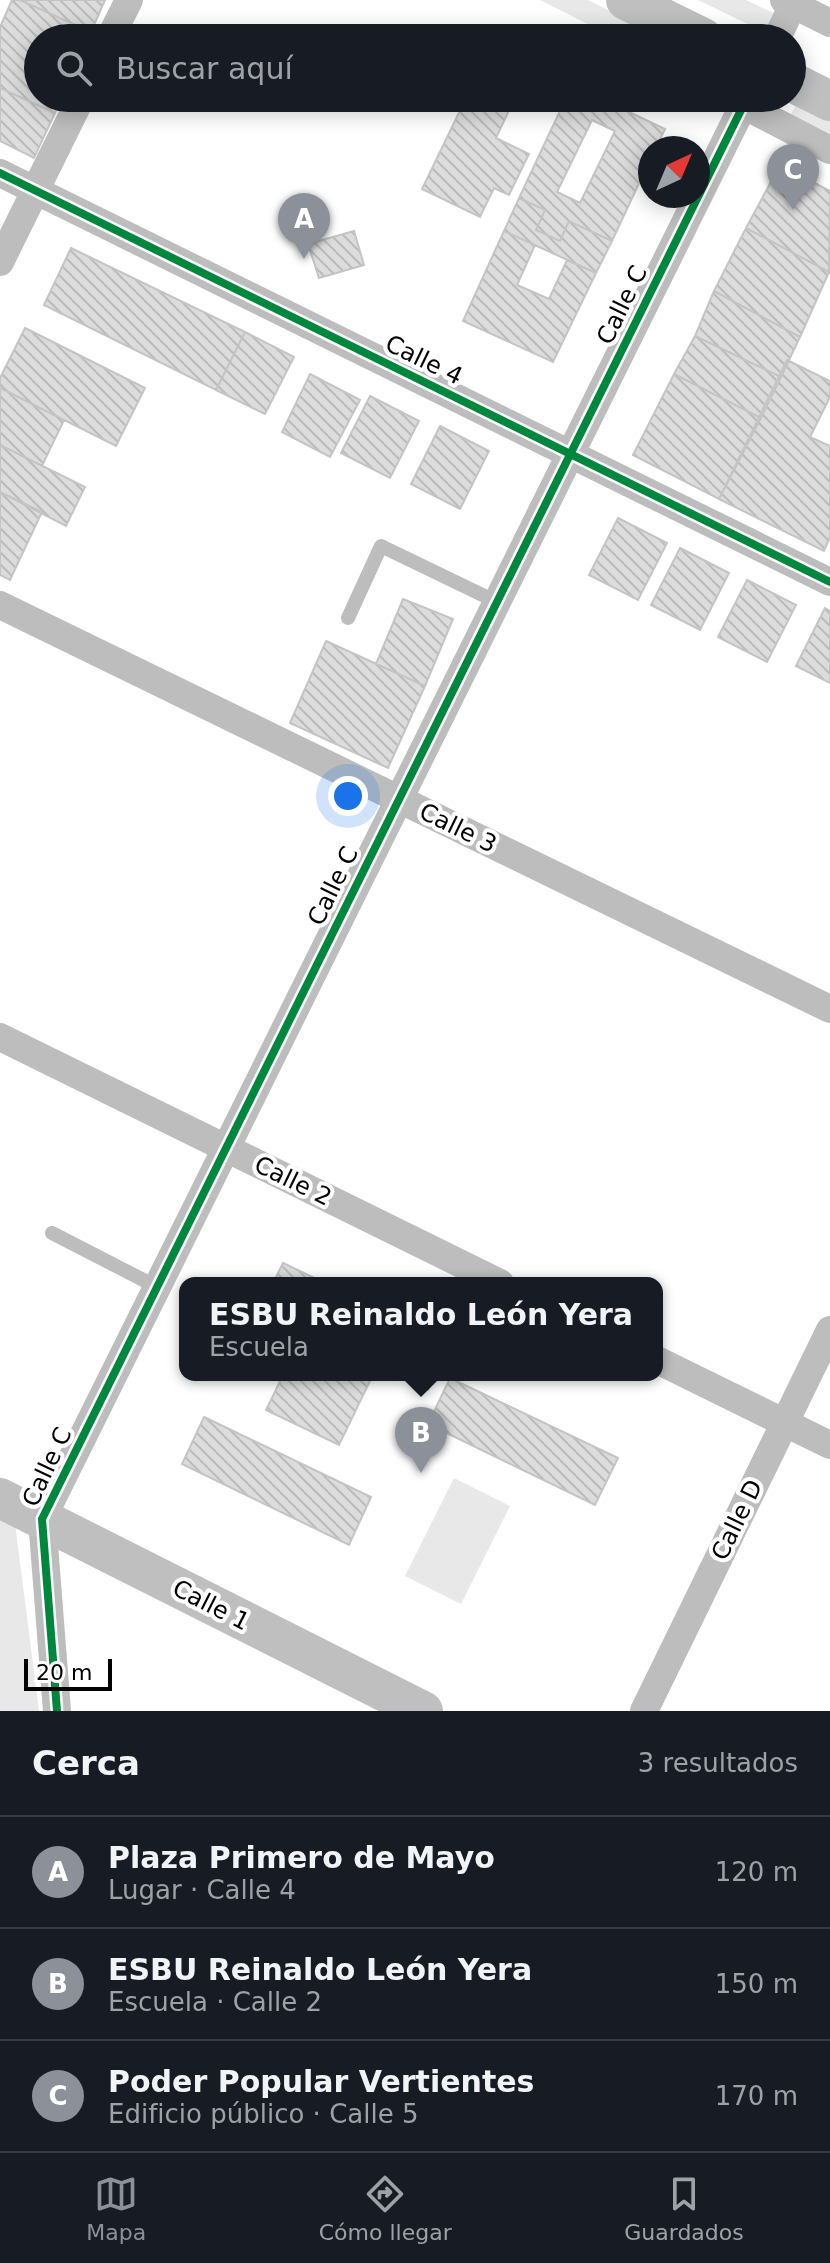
<!DOCTYPE html>
<html lang="es">
<meta charset="utf-8">
<style>
body{margin:0;font-family:"DejaVu Sans",sans-serif;background:#242831;color:#f1f3f6}
.compass{position:absolute;left:638px;top:136px;width:72px;height:72px;border-radius:50%;background:#171b24;box-shadow:0 4px 20px #0003;rotate:44deg}
.scale{position:absolute;left:24px;bottom:20px;width:88px;box-sizing:border-box;padding-left:8px;border:4px solid #000;border-top:0;font-size:22px;line-height:28px;white-space:nowrap;color:#000;-webkit-text-stroke:6px #fff;paint-order:stroke}
.you{position:absolute;left:348px;top:796px;width:28px;height:28px;margin:-20px;border:6px solid #fff;border-radius:50%;background:#1a73e8;box-shadow:0 0 0 12px #1a73e833}
.badge{display:grid;place-items:center;width:52px;height:52px;border-radius:50%;background:#8c9099;color:#fff;font-size:26px;font-weight:700}
.pin{position:absolute;translate:-50% -66px;filter:drop-shadow(0 2px 4px #0008)}
.pin::after{content:'';position:absolute;top:42px;width:28px;height:24px;background:inherit;clip-path:polygon(0 0,100% 0,50% 100%)}
.popup{position:absolute;left:179px;top:1277px;width:484px;height:104px;box-sizing:border-box;display:grid;place-content:center;border-radius:16px;background:#171b24;filter:drop-shadow(0 2px 6px #0005);font-size:26px;white-space:nowrap;color:#9ea1a6}
.popup b{font-size:30px;color:#f1f3f6}
.popup::after{content:'';position:absolute;left:50%;top:100%;margin-left:-16px;border:16px solid transparent;border-top-color:#171b24}
.list{margin:0;padding:0;list-style:none}
h2{display:flex;justify-content:space-between;align-items:center;height:104px;margin:0;padding:0 32px;font-size:34px}
h2 small{font-size:26px;font-weight:400;color:#9ea1a6}
.list li{display:grid;grid-template-columns:52px 1fr auto;gap:24px;align-items:center;box-sizing:border-box;height:112px;padding:0 32px;border-top:2px solid #363941}
.list b{display:block;font-size:30px;white-space:nowrap}
.list p{margin:0;font-size:26px;white-space:nowrap;color:#9ea1a6}
.list em{font-size:26px;font-style:normal;color:#9ea1a6}
.icon{flex:none;width:44px;height:44px;fill:none;stroke:currentColor;stroke-width:2;stroke-linecap:round;stroke-linejoin:round}
.map{position:relative;flex:none;width:830px;height:1711px;overflow:hidden}
.search{position:absolute;background:#171b24;box-shadow:0 4px 20px #0003;left:24px;right:24px;top:24px;height:88px;display:flex;align-items:center;gap:20px;box-sizing:border-box;padding:0 28px;border-radius:44px;color:#9ea1a6;font-size:30px}
.sheet{height:440px;background:#171b24}
nav{display:flex;justify-content:space-around;align-items:center;box-sizing:border-box;height:112px;border-top:2px solid #363941;background:#171b24;font-size:22px;color:#9ea1a6}
nav a{display:grid;justify-items:center;gap:4px}
nav .on{color:#8c9099}
.map>svg:first-child{display:block}
</style>
<div class="map">
<svg width="830" height="1711" viewBox="0 0 830 1711">
<defs>
<pattern id="building-back-hatch" width="6" height="6" patternUnits="userSpaceOnUse" patternTransform="scale(2)"><rect width="6" height="6" fill="#dcdcdc"/><path d="M-1 5l2 2M0 0l6 6M5-1l2 2" fill="none" stroke="#bbb"/></pattern>
</defs>
<rect width="100%" height="100%" fill="#fff"/>
<path fill="#e8e8e8" d="M 540,0 L 588,0 L 664,38 L 615,38 Z
M 698,0 L 746,0 L 773,13 L 764,32 Z
M 799,99 L 830,115 L 830,139 L 789,118 Z
M 454,1478 L 510,1506 L 461,1604 L 405,1576 Z
M 0,1516 L 15,1523 L 39,1711 L 0,1711 Z"/>
<path fill="url(#building-back-hatch)" stroke="#c4c4c4" stroke-width="2" fill-rule="evenodd" d="M 12,0 L 20,0 L 91,32 L 89,38 L 38,38 L 38,98 L 62,98 L 55,113 L 0,88 L 0,27 Z
M 20,0 L 105,0 L 91,32 Z
M 0,88 L 55,113 L 34,158 L 0,141 Z
M 466,98 L 515,98 L 496,138 L 529,154 L 509,195 L 494,188 L 480,217 L 422,189 Z
M 566,98 L 633,98 L 627,111 L 665,129 L 656,148 L 650,148 L 650,160 L 612,241 L 569,221 L 560,241 L 536,230 L 545,210 L 519,198 ZM 592,120 L 615,131 L 580,203 L 557,192 Z
M 780,165 L 830,191 L 829,272 L 746,228 Z
M 519,198 L 545,210 L 536,230 L 560,241 L 569,221 L 612,241 L 596,273 L 504,231 Z
M 746,228 L 829,272 L 800,337 L 714,291 Z
M 354,231 L 364,265 L 319,278 L 308,244 Z
M 504,231 L 535,245 L 517,285 L 549,299 L 567,260 L 596,273 L 553,362 L 463,321 Z
M 71,248 L 245,332 L 216,390 L 44,305 Z
M 714,291 L 800,337 L 781,377 L 695,336 Z
M 25,328 L 145,388 L 116,446 L 0,388 L 0,378 Z
M 245,332 L 294,357 L 265,414 L 216,390 Z
M 695,336 L 781,377 L 761,418 L 674,374 Z
M 787,360 L 830,381 L 830,397 L 810,437 L 830,446 L 830,537 L 824,551 L 719,499 Z
M 310,374 L 360,400 L 330,457 L 282,432 Z
M 674,374 L 761,418 L 719,499 L 633,455 Z
M 0,388 L 64,420 L 42,466 L 0,445 Z
M 370,396 L 419,421 L 390,478 L 341,453 Z
M 440,426 L 489,451 L 460,509 L 411,484 Z
M 0,445 L 85,487 L 66,526 L 0,492 Z
M 0,492 L 42,512 L 10,580 L 0,575 Z
M 618,518 L 667,543 L 638,600 L 589,575 Z
M 680,548 L 729,573 L 700,630 L 651,605 Z
M 747,580 L 796,605 L 767,662 L 718,637 Z
M 403,599 L 453,619 L 425,686 L 376,664 Z
M 825,608 L 830,611 L 830,683 L 796,666 Z
M 326,641 L 425,686 L 388,768 L 290,723 Z
M 283,1263 L 325,1283 L 273,1283 Z
M 283,1375 L 357,1375 L 370,1381 L 339,1445 L 266,1410 Z
M 397,1375 L 434,1375 L 428,1390 Z
M 450,1378 L 618,1458 L 595,1505 L 428,1424 Z
M 204,1417 L 371,1497 L 349,1545 L 182,1464 Z"/>
<g fill="none" stroke-linecap="round" stroke-linejoin="round">
<path stroke="#bdbdbd" stroke-width="14" d="M 348,618 L 381,546 L 497,602
M 52,1233 L 157,1287"/>
<path stroke="#bdbdbd" stroke-width="28" d="M 784,0 L 830,23
M 110,38 L 129,0
M 777,38 L 795,0
M 743,105 L 830,150
M 0,173 L 830,582
M 0,262 L 81,98
M 0,605 L 830,1009
M 0,1037 L 500,1283
M 657,1360 L 830,1445
M 57,1711 L 42,1519 L 747,98
M 644,1711 L 830,1330"/>
<path stroke="#bfbfbf" stroke-width="40" d="M 626,0 L 703,38
M 792,82 L 830,101
M 0,1498 L 423,1711"/>
<defs>
<path id="cycleway" d="M 0,173 L 830,582
M 57,1711 L 42,1519 L 747,98"/>
</defs>
<use href="#cycleway" stroke="#fff" stroke-width="13"/>
<use href="#cycleway" stroke="#00873e" stroke-width="8"/>
</g>
<g text-anchor="middle" stroke-width="8" stroke-linejoin="round" paint-order="stroke">
<g font-size="24" fill="#000" stroke="#fff">
<text transform="translate(622 305) rotate(-64)" y="8">Calle C</text>
<text transform="translate(424 360) rotate(26)" y="8">Calle 4</text>
<text transform="translate(458 828) rotate(26)" y="8">Calle 3</text>
<text transform="translate(333 886) rotate(-64)" y="8">Calle C</text>
<text transform="translate(293 1181) rotate(26)" y="8">Calle 2</text>
<text transform="translate(47 1467) rotate(-65)" y="8">Calle C</text>
<text transform="translate(737 1520) rotate(-64)" y="8">Calle D</text>
<text transform="translate(211 1605) rotate(27)" y="8">Calle 1</text>
</g>
</g>
</svg>
<svg class="compass" viewBox="-18 -18 36 36"><path d="M0-13l5 13h-10z" fill="#e53935"/><path d="M0 13l5-13h-10z" fill="#9ea1a6"/></svg>
<div class="scale">20 m</div>
<div class="you"></div>
<div class="pin badge" style="left:304px;top:259px">A</div>
<div class="pin badge" style="left:421px;top:1473px">B</div>
<div class="popup"><b>ESBU Reinaldo León Yera</b>Escuela</div>
<div class="pin badge" style="left:793px;top:210px">C</div>
<div class="search"><svg class="icon" aria-label="search" viewBox="0 0 24 24"><circle cx="10" cy="10" r="6"/><path d="M15 15l6 6"/></svg>Buscar aquí</div>
</div>
<section class="sheet">
<h2>Cerca<small>3 resultados</small></h2>
<ul class="list">
<li><span class="badge">A</span><div><b>Plaza Primero de Mayo</b><p>Lugar · Calle 4</p></div><em>120 m</em></li>
<li><span class="badge">B</span><div><b>ESBU Reinaldo León Yera</b><p>Escuela · Calle 2</p></div><em>150 m</em></li>
<li><span class="badge">C</span><div><b>Poder Popular Vertientes</b><p>Edificio público · Calle 5</p></div><em>170 m</em></li>
</ul>
</section>
<nav>
<a class="on"><svg class="icon" aria-label="map" viewBox="0 0 24 24"><path d="M3 6l6-2 6 2 6-2v14l-6 2-6-2-6 2zM9 4v14M15 6v14"/></svg>Mapa</a>
<a><svg class="icon" aria-label="directions" viewBox="0 0 24 24"><path d="M12 3l9 9-9 9-9-9zM9 14v-3h6M13 9l2 2-2 2"/></svg>Cómo llegar</a>
<a><svg class="icon" aria-label="saved" viewBox="0 0 24 24"><path d="M7 4h10v16l-5-4-5 4z"/></svg>Guardados</a>
</nav>
